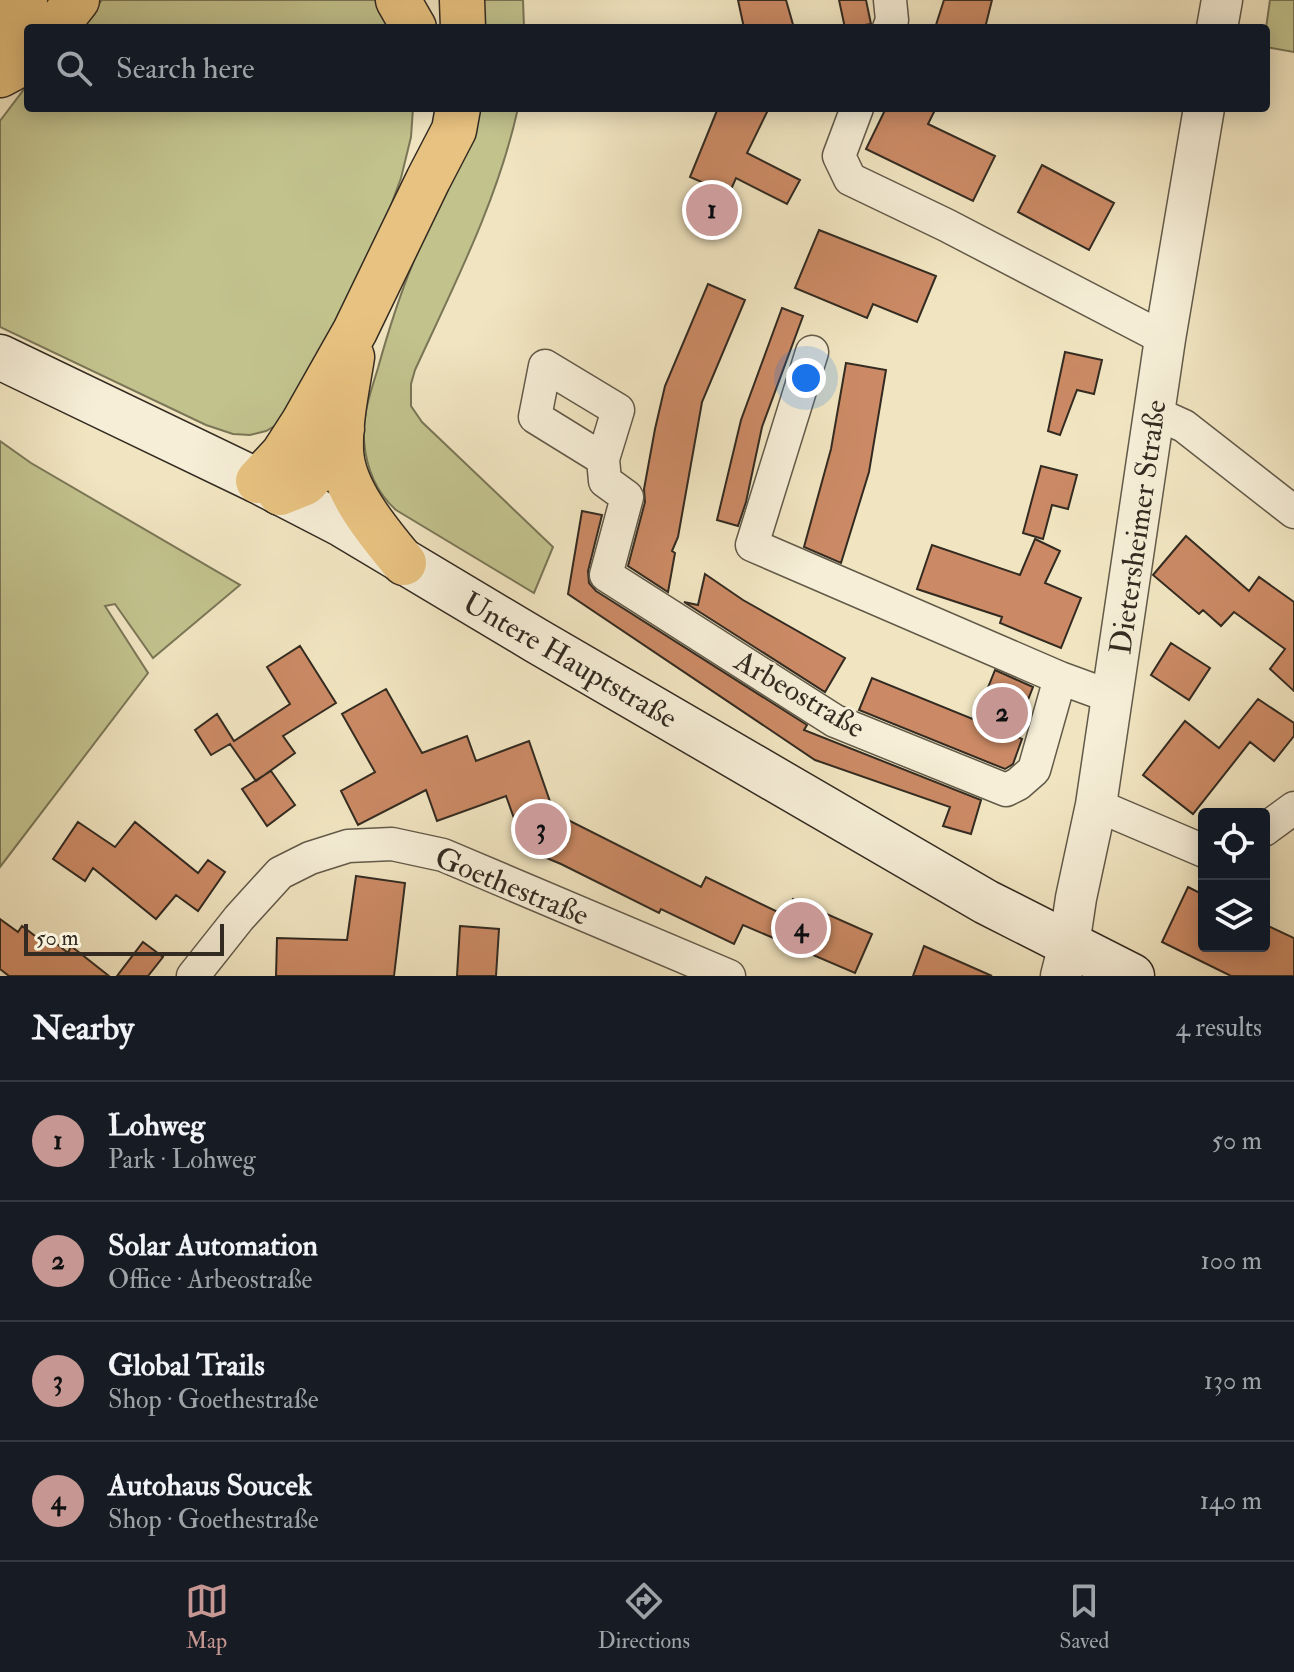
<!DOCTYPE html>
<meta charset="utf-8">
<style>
body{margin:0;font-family:"IM FELL Double Pica",serif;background:#242831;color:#f1f3f6}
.controls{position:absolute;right:24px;bottom:24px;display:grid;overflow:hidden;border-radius:8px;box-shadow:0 4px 20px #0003}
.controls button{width:72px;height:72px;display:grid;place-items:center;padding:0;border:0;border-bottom:2px solid #363941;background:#171b24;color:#f1f3f6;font:40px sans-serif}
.scale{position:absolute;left:24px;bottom:20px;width:200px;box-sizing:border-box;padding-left:8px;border:4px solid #332b21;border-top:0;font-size:22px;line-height:28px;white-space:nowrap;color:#332b21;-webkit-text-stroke:6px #f6eed7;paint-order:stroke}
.you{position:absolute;left:806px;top:378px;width:28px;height:28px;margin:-20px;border:6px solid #fff;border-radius:50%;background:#1a73e8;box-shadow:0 0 0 12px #1a73e833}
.badge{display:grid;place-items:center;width:52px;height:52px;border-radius:50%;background:#c59692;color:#111;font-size:26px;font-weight:700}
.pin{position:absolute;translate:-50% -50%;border:4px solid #fff;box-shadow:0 2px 8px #0006}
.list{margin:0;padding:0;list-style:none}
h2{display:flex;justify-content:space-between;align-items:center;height:104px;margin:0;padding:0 32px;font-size:34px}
h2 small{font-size:26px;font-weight:400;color:#9ea1a6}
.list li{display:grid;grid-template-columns:52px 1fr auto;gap:24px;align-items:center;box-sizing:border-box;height:120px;padding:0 32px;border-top:2px solid #363941}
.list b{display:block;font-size:30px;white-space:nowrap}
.list p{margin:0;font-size:26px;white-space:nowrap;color:#9ea1a6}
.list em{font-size:26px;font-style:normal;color:#9ea1a6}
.icon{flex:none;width:44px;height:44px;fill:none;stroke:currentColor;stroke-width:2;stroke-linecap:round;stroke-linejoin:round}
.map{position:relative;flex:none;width:1294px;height:976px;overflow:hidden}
.search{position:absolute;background:#171b24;box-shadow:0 4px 20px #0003;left:24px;right:24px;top:24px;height:88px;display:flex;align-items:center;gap:20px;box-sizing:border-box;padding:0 28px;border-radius:8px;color:#9ea1a6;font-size:30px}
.sheet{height:584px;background:#171b24}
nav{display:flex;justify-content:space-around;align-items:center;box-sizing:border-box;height:112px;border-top:2px solid #363941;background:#171b24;font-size:22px;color:#9ea1a6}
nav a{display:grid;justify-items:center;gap:4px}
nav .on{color:#c59692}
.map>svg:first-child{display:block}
</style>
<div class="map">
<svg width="1294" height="976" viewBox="0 0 1294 976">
<rect width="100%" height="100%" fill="#f1e5c1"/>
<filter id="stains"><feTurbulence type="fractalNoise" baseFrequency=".0025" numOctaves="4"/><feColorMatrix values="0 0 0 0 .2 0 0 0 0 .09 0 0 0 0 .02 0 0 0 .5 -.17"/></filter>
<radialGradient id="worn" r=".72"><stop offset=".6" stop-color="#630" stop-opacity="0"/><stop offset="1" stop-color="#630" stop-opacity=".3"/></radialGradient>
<path fill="#c2c28d" stroke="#7a7657" stroke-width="2" d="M 102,0 L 377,0 L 394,28 L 75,28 Z
M 474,0 L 523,0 L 524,28 L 478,28 Z
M 1270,0 L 1294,0 L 1294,52 L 1266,47 L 1266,28 Z
M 28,84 L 28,108 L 413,108 L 411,137 L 401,178 L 380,235 L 305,393 L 280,423 L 266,431 L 250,435 L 233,434 L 206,425 L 0,327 L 0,121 Z
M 469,108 L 518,108 C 498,200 454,285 415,370 L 411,384 L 411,406 L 422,422 L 553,547 L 534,593 L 396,510 C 376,492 366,467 364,440 C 362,415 371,391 378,368 C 388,332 399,297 413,263 C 423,239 436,215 445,190 C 455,164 461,135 469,108 Z
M 0,441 L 31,463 L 240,585 L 153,658 L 115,604 L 105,606 L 148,673 L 0,867 Z"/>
<path fill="#cb8a65" stroke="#332b21" stroke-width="2" d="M 738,0 L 786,0 L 794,28 L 744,28 Z
M 839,0 L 866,0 L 871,24 L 845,28 Z
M 944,0 L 992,0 L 985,28 L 935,28 Z
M 718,108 L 769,108 L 747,153 L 800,180 L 787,204 L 736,178 L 729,194 L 690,177 Z
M 886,108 L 936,108 L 928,124 L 995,156 L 973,201 L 866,149 Z
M 1042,165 L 1114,203 L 1089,250 L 1018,212 Z
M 819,230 L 936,276 L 917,322 L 873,304 L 867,318 L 795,288 Z
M 708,284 L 745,300 L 702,402 L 678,537 L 672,551 L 675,553 L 668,592 L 628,566 L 645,502 L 644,489 L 655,429 L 665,386 Z
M 782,308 L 803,316 L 762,427 L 746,502 L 738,526 L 717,520 L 741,420 Z
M 1065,352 L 1102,360 L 1094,394 L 1077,390 L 1060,435 L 1048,431 Z
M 846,363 L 886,370 L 869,472 L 841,563 L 804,547 L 831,449 Z
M 1041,466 L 1077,475 L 1068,509 L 1052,505 L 1043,539 L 1023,533 Z
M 582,511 L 602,515 L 588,571 L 589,583 L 596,591 L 807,725 L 804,730 L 981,800 L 971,834 L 943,826 L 950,807 L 815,760 L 568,594 Z
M 1186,536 L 1249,591 L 1259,577 L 1294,602 L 1294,691 L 1270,669 L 1285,649 L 1234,612 L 1221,626 L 1203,610 L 1199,614 L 1153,575 Z
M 1035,539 L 1060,551 L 1045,583 L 1081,598 L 1061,648 L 1000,623 L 1002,617 L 917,589 L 932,545 L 1020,575 Z
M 705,574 L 743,600 L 845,658 L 825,692 L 684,602 L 698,605 Z
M 1171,643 L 1210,668 L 1189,700 L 1151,675 Z
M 300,646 L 336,703 L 283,736 L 295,753 L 256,781 L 230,744 L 211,755 L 195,730 L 217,714 L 234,741 L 290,704 L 267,667 Z
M 995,670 L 1033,687 L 1014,735 L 1022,739 L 1013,764 L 1005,769 L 859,710 L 872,678 L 975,720 Z
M 386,689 L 422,753 L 467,736 L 476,761 L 529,741 L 554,813 L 701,887 L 706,877 L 786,916 L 793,899 L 872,934 L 855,973 L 743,925 L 734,944 L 661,909 L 659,913 L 561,864 L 525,849 L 506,796 L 437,821 L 426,790 L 358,825 L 341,791 L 375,772 L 342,714 Z
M 1258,699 L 1294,723 L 1294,736 L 1274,761 L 1250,742 L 1193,814 L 1143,775 L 1185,721 L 1219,748 Z
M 271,771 L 295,805 L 267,826 L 242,789 Z
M 78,822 L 115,847 L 135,822 L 198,873 L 208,860 L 225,872 L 198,911 L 176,895 L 156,919 L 93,868 L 85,881 L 53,859 Z
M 356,876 L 405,883 L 394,976 L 276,976 L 277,938 L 347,940 Z
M 1188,887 L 1204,895 L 1204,946 L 1264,946 L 1264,924 L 1294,938 L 1294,976 L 1231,976 L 1162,942 Z
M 0,919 L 18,932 L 22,926 L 43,942 L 47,936 L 68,953 L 71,946 L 109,976 L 9,976 L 0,969 Z
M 460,926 L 499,929 L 496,976 L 457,976 Z
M 143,942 L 163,957 L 148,976 L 117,976 Z
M 924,946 L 992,976 L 913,976 Z"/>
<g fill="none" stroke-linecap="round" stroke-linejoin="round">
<defs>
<path id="minor" d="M 889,28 L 892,20 L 890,0
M 857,108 L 839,156 L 850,179 L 946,225 L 1165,339
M 812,352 L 752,545 L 1060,678 L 1112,697
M 1155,413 L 1184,426 L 1294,512
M 603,459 L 535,417 L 545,366 L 618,410 L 603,459 L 605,481 L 627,497 L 606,575 L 835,721 L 1006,790 L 1018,784 L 1034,770 L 1060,678
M 1096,805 L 1204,851
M 1264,830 L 1294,808
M 193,976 L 239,918 L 280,873 L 310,858 L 348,846 L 392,844 L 443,855 L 729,976"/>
<path id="tertiary" d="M 1217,28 L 1222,0
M 1061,976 L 1069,945 L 1076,898 L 1096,805 L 1165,339 L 1204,108"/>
<path id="secondary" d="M 0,357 L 258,481 L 343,525 L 537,641 L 986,902 L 1132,976"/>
<path id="motorway" d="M 398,0 L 414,28
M 462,0 L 463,28
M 55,28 L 77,0
M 0,34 L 25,0
M 0,75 L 28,60
M 352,357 C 347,388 340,420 341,450 C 342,490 380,534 404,563
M 258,481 L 283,454 L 303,423 L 355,331 L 428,180 L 454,130 L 458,108
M 280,493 L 305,483 L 326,460 L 342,429"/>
</defs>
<use href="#minor" stroke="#625a49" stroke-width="35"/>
<use href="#tertiary" stroke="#625a49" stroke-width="43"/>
<use href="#secondary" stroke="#332b21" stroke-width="47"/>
<use href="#motorway" stroke="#332b21" stroke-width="47"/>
<use href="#minor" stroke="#f6eed7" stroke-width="32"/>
<use href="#tertiary" stroke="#f6eed7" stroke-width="40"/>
<use href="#secondary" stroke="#f6eed7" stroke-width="44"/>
<use href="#motorway" stroke="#e8c280" stroke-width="44"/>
</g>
<g text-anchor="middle" stroke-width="6" stroke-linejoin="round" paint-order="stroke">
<g font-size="30" fill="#332b21" stroke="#f6eed7">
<text transform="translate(1138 527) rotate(-82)" y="10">Dietersheimer Straße</text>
<text transform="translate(570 660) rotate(30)" y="10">Untere Hauptstraße</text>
<text transform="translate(800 694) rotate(30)" y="10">Arbeostraße</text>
<text transform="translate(512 886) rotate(22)" y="10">Goethestraße</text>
</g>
</g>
<rect width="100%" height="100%" filter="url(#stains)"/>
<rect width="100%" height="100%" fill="url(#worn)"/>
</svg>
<div class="controls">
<button><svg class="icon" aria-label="locate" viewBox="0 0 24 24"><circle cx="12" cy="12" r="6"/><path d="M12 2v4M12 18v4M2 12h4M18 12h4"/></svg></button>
<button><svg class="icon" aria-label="layers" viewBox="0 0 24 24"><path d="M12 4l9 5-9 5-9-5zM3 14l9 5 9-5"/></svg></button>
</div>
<div class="scale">50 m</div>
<div class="you"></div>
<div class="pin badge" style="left:712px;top:210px">1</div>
<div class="pin badge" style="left:1002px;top:713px">2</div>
<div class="pin badge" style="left:541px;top:829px">3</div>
<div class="pin badge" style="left:801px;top:928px">4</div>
<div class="search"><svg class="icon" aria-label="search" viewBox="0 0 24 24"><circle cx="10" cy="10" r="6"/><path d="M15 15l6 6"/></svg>Search here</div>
</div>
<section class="sheet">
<h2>Nearby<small>4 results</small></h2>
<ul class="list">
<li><span class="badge">1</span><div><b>Lohweg</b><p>Park · Lohweg</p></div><em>50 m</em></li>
<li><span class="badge">2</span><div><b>Solar Automation</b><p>Office · Arbeostraße</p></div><em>100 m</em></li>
<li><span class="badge">3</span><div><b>Global Trails</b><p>Shop · Goethestraße</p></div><em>130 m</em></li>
<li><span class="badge">4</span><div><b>Autohaus Soucek</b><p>Shop · Goethestraße</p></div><em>140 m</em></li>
</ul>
</section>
<nav>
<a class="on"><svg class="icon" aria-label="map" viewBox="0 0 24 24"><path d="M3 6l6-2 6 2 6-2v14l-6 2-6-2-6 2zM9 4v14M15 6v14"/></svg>Map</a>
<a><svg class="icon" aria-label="directions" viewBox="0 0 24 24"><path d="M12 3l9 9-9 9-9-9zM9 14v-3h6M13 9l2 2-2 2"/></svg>Directions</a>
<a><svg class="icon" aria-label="saved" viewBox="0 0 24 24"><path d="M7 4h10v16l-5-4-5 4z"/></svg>Saved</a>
</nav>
